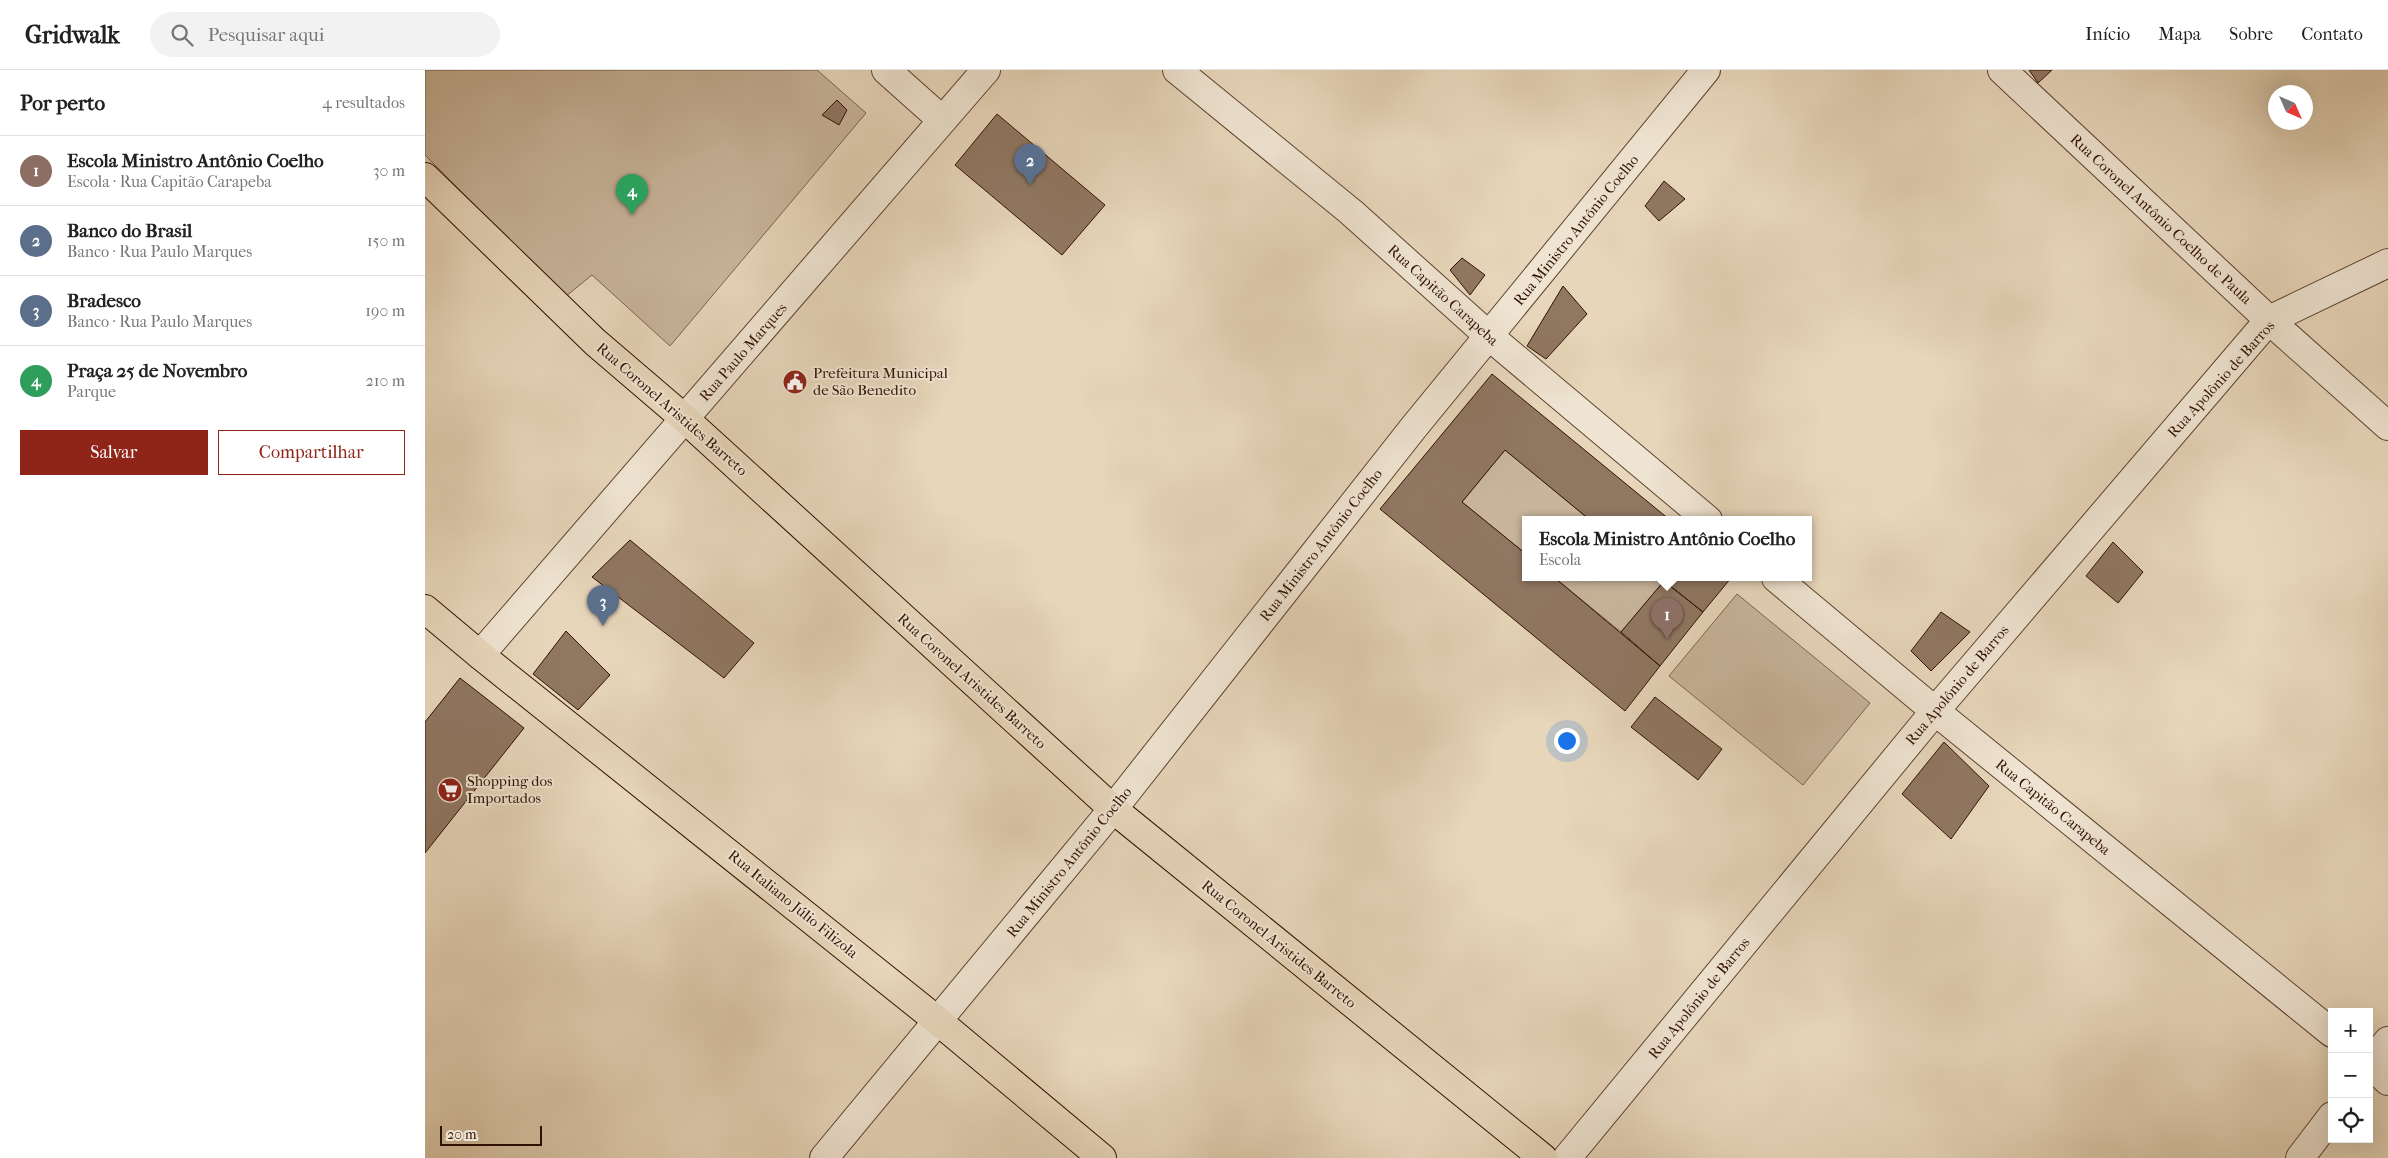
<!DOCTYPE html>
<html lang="pt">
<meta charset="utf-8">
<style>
body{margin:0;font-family:"IM FELL French Canon",serif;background:#f2f2f2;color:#222}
.controls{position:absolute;right:15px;bottom:15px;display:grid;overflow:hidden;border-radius:0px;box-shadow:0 5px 20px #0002}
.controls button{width:45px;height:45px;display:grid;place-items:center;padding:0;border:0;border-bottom:1px solid #e0e0e0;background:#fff;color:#222;font:25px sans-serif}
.compass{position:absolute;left:1843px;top:15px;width:45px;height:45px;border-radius:50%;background:#fff;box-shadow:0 5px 20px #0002;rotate:135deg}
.scale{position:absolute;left:15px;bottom:12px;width:102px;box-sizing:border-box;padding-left:5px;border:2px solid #311102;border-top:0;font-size:14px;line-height:18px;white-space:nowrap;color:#311102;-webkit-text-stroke:4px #efe4d2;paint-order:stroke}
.you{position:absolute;left:1141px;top:670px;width:18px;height:18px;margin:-12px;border:4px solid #fff;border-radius:50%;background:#1a73e8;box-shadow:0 0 0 8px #1a73e833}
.badge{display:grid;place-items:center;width:32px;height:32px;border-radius:50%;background:#8f2418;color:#fff;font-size:16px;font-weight:700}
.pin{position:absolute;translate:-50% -41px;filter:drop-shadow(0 1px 2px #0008)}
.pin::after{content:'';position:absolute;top:26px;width:18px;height:15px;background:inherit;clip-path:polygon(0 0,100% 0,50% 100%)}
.popup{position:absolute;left:1097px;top:446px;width:290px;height:65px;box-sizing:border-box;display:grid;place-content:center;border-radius:0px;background:#fff;filter:drop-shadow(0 1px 4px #0005);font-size:16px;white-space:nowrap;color:#767676}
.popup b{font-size:19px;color:#222}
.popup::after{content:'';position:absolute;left:50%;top:100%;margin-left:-10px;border:10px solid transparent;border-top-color:#fff}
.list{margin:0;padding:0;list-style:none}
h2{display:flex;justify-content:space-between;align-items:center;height:65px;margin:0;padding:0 20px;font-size:21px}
h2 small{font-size:16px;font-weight:400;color:#767676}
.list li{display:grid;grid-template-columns:32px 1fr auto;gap:15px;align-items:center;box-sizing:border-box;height:70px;padding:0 20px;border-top:1px solid #e0e0e0}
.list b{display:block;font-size:19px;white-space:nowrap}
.list p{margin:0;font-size:16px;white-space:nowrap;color:#767676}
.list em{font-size:16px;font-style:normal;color:#767676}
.actions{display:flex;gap:10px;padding:15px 20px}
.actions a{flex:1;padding:11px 0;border:1px solid #8f2418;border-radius:0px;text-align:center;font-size:18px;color:#8f2418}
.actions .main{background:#8f2418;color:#fff}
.icon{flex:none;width:28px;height:28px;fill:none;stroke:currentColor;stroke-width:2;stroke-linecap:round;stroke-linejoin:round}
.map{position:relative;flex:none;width:1963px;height:1088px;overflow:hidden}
header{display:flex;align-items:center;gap:30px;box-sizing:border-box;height:70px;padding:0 25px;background:#fff;border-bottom:1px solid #e0e0e0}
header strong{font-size:24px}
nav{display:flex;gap:28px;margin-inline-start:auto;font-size:18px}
.search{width:350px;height:45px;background:#f2f2f2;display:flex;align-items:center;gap:12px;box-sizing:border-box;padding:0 18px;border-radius:28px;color:#767676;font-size:19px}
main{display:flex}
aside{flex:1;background:#fff}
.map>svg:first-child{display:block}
</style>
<header>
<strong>Gridwalk</strong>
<div class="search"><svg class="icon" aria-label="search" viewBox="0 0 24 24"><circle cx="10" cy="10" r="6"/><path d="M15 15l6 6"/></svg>Pesquisar aqui</div>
<nav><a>Início</a><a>Mapa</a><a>Sobre</a><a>Contato</a></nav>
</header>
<main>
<aside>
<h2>Por perto<small>4 resultados</small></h2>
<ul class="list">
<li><span class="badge" style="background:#8d6e63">1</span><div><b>Escola Ministro Antônio Coelho</b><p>Escola · Rua Capitão Carapeba</p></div><em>30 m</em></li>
<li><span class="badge" style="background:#5c6f8a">2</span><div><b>Banco do Brasil</b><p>Banco · Rua Paulo Marques</p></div><em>150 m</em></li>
<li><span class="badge" style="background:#5c6f8a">3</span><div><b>Bradesco</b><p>Banco · Rua Paulo Marques</p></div><em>190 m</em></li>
<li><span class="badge" style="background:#2e9e5b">4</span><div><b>Praça 25 de Novembro</b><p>Parque</p></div><em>210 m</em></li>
</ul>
<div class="actions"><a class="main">Salvar</a><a>Compartilhar</a></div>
</aside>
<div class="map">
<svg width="1963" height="1088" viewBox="0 0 1963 1088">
<rect width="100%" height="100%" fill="#e7d6ba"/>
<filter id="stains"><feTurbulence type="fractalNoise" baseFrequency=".004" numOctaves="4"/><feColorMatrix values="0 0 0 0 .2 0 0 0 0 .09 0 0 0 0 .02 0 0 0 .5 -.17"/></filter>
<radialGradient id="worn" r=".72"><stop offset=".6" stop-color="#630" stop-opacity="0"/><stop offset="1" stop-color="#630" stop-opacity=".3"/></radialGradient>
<path fill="#c8b59b" stroke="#7c634e" d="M 0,0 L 392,0 L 441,43 L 245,276 L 167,205 L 140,227 L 0,85 Z
M 1080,380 L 1165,450 L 1101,450 L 1101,484 L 1037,432 Z
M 1130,508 L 1235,508 L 1239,511 L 1196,562 Z
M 1312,524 L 1445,633 L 1378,715 L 1244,606 Z"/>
<path fill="#907762" stroke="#311102" d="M 1604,0 L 1627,0 L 1613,13 Z
M 412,30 L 422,40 L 414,55 L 397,45 Z
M 572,44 L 680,135 L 637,185 L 530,95 Z
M 1239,111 L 1260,129 L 1234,151 L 1220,136 Z
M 1037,188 L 1060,205 L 1045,225 L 1025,200 Z
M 1138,216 L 1162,244 L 1121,289 L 1102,276 Z
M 1067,304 L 1245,450 L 1165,450 L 1080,380 L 1037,432 L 1101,484 L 1101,508 L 1130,508 L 1235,596 L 1200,641 L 955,439 Z
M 205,470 L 329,573 L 299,608 L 167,507 Z
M 1688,472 L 1718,502 L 1693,533 L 1661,506 Z
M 1235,508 L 1306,508 L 1278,542 Z
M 1239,511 L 1278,542 L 1235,596 L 1196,562 Z
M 1516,542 L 1545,562 L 1506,601 L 1486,581 Z
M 141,561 L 185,605 L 153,640 L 108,604 Z
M 35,608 L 99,658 L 0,783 L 0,652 Z
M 1230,627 L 1297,679 L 1273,710 L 1206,657 Z
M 1519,672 L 1564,716 L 1526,769 L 1477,724 Z"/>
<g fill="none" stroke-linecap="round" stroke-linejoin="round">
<defs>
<path id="minor" d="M 461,0 L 517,50
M 752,0 L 926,142 L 1064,266 L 1283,450
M 1577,0 L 1844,250 L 1963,356
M 1351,508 L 1510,641 L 1907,963
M 55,585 L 561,0
M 1944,993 L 1963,1011
M 1944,994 L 1963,971
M 399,1088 L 688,739 L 989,357 L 1281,0
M 1142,1088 L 1510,641 L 1844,250 L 1963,193
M 1875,1088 L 1907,1046"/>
<path id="major" d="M 0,107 L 170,272 L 260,349 L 688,739 L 1118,1088
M 0,539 L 55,585 L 513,951 L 677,1088"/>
</defs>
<use href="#minor" stroke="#5e4230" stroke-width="30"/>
<use href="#major" stroke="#311102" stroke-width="30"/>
<use href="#minor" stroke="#efe4d2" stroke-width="28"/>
<use href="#major" stroke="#e7d6ba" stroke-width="28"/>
</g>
<defs>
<symbol id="civic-disc" viewBox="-11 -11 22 22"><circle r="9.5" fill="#8f2418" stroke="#efe4d2"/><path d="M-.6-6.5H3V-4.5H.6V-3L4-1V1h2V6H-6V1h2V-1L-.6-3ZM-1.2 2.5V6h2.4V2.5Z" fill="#fff"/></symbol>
<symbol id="supermarket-disc" viewBox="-11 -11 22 22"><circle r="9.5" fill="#8f2418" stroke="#efe4d2"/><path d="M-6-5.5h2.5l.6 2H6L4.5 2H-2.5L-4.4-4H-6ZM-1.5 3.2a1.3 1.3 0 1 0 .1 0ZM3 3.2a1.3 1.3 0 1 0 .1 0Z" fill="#fff"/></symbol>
</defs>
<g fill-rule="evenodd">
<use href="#civic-disc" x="356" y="298" width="28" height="28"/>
<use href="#supermarket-disc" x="11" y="706" width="28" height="28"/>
</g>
<g text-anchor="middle" stroke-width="4" stroke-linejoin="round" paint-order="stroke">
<g font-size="15" fill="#311102" stroke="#efe4d2">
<text transform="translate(1736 149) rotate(43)" y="5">Rua Coronel Antônio Coelho de Paula</text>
<text transform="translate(1151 160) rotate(-51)" y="5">Rua Ministro Antônio Coelho</text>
<text transform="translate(1018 225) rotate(42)" y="5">Rua Capitão Carapeba</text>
<text transform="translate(318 282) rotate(-49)" y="5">Rua Paulo Marques</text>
<text transform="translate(1796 309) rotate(-48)" y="5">Rua Apolônio de Barros</text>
<text transform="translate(247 339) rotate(41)" y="5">Rua Coronel Aristides Barreto</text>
<text transform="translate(896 475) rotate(-52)" y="5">Rua Ministro Antônio Coelho</text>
<text transform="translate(547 611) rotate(42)" y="5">Rua Coronel Aristides Barreto</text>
<text transform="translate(1532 615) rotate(-50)" y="5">Rua Apolônio de Barros</text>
<text transform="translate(1628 737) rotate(39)" y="5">Rua Capitão Carapeba</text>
<text transform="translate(644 792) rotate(-51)" y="5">Rua Ministro Antônio Coelho</text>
<text transform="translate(368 834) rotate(39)" y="5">Rua Italiano Júlio Filizola</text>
<text transform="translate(854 874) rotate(39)" y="5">Rua Coronel Aristides Barreto</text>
<text transform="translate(1274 928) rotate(-51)" y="5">Rua Apolônio de Barros</text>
</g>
<g font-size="15" fill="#311102" stroke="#efe4d2" text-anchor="start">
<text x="388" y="308">Prefeitura Municipal<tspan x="388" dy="17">de São Benedito</tspan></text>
<text x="42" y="716">Shopping dos<tspan x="42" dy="17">Importados</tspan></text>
</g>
</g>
<rect width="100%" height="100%" filter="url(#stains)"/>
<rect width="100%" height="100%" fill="url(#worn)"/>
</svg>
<div class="controls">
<button>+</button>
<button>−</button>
<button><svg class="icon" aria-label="locate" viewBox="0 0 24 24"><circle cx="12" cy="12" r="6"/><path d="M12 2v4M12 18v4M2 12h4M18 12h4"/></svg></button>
</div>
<svg class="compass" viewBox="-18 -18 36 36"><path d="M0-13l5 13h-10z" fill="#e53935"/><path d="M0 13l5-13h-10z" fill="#767676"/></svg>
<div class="scale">20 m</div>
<div class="you"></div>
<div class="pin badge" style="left:1242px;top:569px;background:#8d6e63">1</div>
<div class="popup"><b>Escola Ministro Antônio Coelho</b>Escola</div>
<div class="pin badge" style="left:605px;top:115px;background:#5c6f8a">2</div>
<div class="pin badge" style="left:178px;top:556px;background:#5c6f8a">3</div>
<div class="pin badge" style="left:207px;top:145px;background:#2e9e5b">4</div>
</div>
</main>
